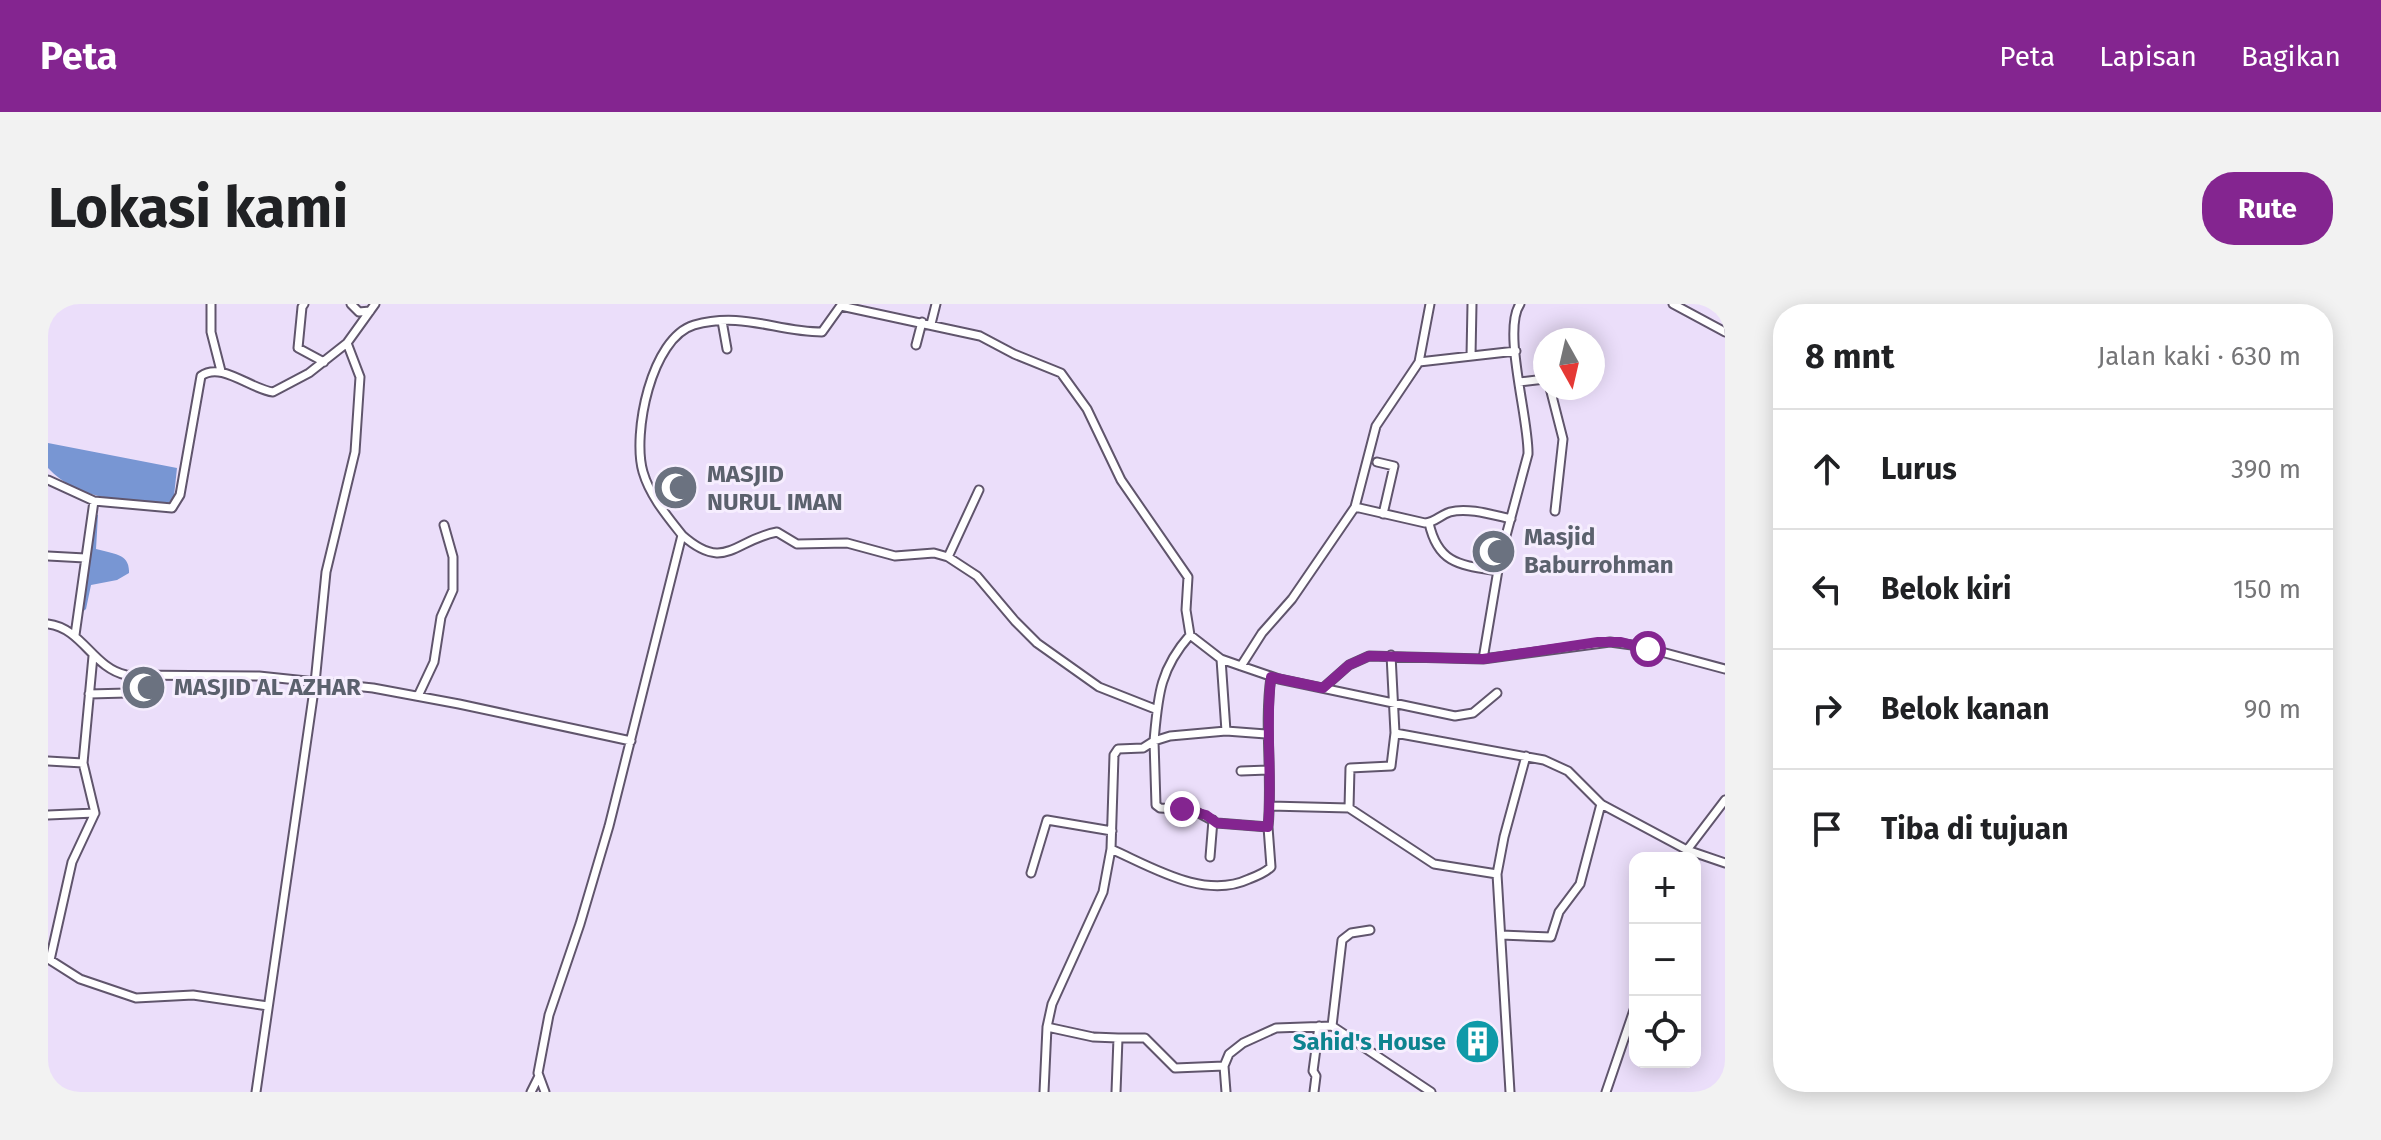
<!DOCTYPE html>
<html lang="id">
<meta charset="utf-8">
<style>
body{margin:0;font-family:"Fira Sans",sans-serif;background:#f2f2f2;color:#202124}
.controls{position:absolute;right:24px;bottom:24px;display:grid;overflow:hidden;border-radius:16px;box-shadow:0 4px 20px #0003}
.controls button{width:72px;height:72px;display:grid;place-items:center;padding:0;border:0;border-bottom:2px solid #e0e0e0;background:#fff;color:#202124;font:40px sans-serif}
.compass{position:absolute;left:1485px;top:24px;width:72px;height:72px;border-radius:50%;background:#fff;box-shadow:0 4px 20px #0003;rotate:172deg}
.stop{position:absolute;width:24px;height:24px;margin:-18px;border:6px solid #842590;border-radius:50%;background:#fff}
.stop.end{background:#842590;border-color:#fff;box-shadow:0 2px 8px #0008}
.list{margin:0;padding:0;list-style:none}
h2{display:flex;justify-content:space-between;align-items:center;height:104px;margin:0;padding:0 32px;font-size:34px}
h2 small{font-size:26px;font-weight:400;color:#757577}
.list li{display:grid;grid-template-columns:52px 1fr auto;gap:24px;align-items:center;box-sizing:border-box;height:120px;padding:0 32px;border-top:2px solid #e0e0e0}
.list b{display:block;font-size:30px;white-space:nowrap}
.list em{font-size:26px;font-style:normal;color:#757577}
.icon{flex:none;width:44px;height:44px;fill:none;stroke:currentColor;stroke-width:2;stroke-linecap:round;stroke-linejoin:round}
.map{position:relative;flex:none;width:1677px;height:788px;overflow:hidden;border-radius:32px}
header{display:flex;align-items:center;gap:48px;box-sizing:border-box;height:112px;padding:0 40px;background:#842590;color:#fff}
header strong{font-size:38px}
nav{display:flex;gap:44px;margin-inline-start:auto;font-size:28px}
.intro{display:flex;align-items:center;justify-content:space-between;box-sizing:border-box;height:192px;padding:0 48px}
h1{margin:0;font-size:56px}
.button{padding:20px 36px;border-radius:32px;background:#842590;color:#fff;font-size:28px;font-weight:700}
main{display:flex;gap:48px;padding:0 48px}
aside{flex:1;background:#fff;border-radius:32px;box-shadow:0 4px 20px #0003}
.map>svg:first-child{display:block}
</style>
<header>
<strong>Peta</strong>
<nav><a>Peta</a><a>Lapisan</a><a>Bagikan</a></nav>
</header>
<div class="intro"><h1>Lokasi kami</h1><a class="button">Rute</a></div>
<main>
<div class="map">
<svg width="1677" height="788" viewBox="0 0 1677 788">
<rect width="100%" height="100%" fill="#ebdefa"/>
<path fill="#7896d3" d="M 0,139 L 129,164 L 126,192 L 119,201 C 78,196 30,197 0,164 Z
M 47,210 L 50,211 L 48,245 C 65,250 82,249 81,269 L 69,276 L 43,281 L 38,305 L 32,310 Z"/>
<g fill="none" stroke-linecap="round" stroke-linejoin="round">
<defs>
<path id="minor" d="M 163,0 L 163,28 L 173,67
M 256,0 L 254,3 L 250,44 L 276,58
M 303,0 L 311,8 L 322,7
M 1382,0 L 1371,58 L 1328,122 L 1307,203 L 1244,295 L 1214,329 L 1193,362 L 1231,375 L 1407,412 L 1425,409 L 1449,389
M 1625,0 L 1677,28
M 793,2 L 932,32 L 966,50 L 1013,69 L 1039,105 L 1073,176 L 1140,273 L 1138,306 L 1142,331
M 674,17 L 679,45
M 883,20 L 888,0
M 868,41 L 874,18
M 1423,52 L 1424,0
M 1371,58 L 1468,47
M 1471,78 L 1497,75
M 1502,84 L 1515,135 L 1507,207
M 1329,158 L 1346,162 L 1335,210
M 0,176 L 46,197 L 124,204 L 132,191 L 153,72 C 173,57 202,85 225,88 L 261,69 L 299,39 L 327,0
M 1307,203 L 1377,219 C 1388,218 1392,211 1402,208 C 1420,203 1445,211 1463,215
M 1381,219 C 1390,260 1412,261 1450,267
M 634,231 C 619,212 602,192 595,168 C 584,130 603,34 646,21 C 695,7 728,28 774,28 L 794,0
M 0,252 L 37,254
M 900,253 L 931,186
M 0,320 C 34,324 45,364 78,371 L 211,372 L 325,384 L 411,400 L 583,437
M 27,331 L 46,197
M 1343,351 L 1347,429 L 1496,456 L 1520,467 L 1553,500 L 1639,546 L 1677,559
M 45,352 L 35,459 L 47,509 L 24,558 L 2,656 L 32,675 L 88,694 L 145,691 L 220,702
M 1173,355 L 1178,427 L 1122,432 L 1106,437 L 1108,501 L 1112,504 L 1145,506 L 1169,519 L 1220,523 C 1225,473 1216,423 1223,373
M 1435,355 L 1562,338 L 1591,342 L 1677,365
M 1275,384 L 1301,361 L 1321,352 L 1435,355 L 1452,254 L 1480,150 C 1481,115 1454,26 1472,0
M 41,390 L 79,389
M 370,392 L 386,358 L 393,313 L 405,286 L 405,253 L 396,221
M 1178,427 L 1218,430
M 0,457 L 35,459
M 1193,467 L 1220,466
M 1222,502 L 1301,504 L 1302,464 L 1343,462 L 1347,429
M 1301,504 L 1386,560 L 1449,570
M 0,511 L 47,509
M 1063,545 C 1104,563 1156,596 1201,575 C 1209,572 1217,569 1223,563 L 1220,523
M 1162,553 L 1165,516
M 1637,554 L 1639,546 L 1677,496
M 983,569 L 999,516 L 1064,527
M 1453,631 L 1503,633 L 1511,608 L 1532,580 L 1553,500
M 1284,722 L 1294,636 L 1303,629 L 1322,626
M 999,723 L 1045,733 L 1070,734 L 1068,788
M 1070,734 L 1097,734 L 1127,764 L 1176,762
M 208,788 L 267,379 L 278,268 L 307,148 L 312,73 L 299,39
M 483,788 L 491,772
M 497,788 L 490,769 L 501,711 L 532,620 L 561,522 L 634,231 C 677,269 686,236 729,228 L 749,240 L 799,239 L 847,252 L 886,249 L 900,253 L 929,272 L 967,317 L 989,339 L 1051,383 L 1107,405
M 996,788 L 999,723 L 1004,700 L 1055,588 L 1063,545 L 1066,451 L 1070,445 L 1095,444 L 1106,437 C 1110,393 1111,366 1142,331 L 1173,355 L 1193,362
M 1178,788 L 1176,762 L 1181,750 L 1195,739 L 1228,724 L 1284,722 L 1383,788
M 1266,788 L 1268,772 L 1265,767 L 1271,722
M 1462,788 L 1449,570 L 1456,533 L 1478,452
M 1558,788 L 1587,703"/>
</defs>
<use href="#minor" stroke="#60556c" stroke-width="11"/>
<use href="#minor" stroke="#fff" stroke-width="7"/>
</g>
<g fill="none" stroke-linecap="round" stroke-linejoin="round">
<path stroke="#842590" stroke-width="10" d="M 1134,505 L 1158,511 L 1169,519 L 1220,523 C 1225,473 1217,424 1223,373 L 1275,384 L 1301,361 L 1321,352 L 1435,355 L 1550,338 L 1573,338 L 1600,345"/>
</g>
<defs>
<symbol id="mosque-disc" viewBox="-11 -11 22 22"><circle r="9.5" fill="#6b7280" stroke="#f6eefe"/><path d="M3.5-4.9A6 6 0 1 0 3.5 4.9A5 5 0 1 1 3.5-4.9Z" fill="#fff"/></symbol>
<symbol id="building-disc" viewBox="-11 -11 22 22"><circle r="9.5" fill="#0f9aa8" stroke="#f6eefe"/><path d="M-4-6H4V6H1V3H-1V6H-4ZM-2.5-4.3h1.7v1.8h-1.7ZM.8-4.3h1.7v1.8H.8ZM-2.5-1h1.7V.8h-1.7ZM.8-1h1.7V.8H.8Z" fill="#fff"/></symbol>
</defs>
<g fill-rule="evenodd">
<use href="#mosque-disc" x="602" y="158" width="51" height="51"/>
<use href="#mosque-disc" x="1420" y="222" width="51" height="51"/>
<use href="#mosque-disc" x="70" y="358" width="51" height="51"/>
<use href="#building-disc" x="1404" y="712" width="51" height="51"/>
</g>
<g text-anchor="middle" stroke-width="6" stroke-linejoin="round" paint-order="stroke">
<g font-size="24" font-weight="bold" fill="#5b616d" stroke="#f6eefe" text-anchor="start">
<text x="659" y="178">MASJID<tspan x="659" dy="28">NURUL IMAN</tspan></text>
<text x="1476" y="241">Masjid<tspan x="1476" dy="28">Baburrohman</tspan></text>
<text x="126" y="391">MASJID AL AZHAR</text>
</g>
<g font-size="24" font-weight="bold" fill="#0d838f" stroke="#f6eefe" text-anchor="end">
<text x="1398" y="746">Sahid's House</text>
</g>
</g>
</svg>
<div class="controls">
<button>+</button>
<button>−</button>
<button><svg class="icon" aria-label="locate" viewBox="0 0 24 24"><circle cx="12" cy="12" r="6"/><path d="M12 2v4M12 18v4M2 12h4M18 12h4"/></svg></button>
</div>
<svg class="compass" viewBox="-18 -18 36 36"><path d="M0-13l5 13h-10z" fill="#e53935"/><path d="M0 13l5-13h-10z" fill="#757577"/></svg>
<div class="stop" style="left:1600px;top:345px"></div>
<div class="stop end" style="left:1134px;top:505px"></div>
</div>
<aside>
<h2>8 mnt<small>Jalan kaki · 630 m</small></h2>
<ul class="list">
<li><svg class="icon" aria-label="ahead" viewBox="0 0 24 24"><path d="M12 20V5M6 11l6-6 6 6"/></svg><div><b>Lurus</b></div><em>390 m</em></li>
<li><svg class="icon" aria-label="left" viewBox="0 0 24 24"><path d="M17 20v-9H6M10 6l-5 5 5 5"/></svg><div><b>Belok kiri</b></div><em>150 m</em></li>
<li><svg class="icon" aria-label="right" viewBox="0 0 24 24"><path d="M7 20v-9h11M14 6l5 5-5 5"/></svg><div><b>Belok kanan</b></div><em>90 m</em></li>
<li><svg class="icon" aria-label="arrive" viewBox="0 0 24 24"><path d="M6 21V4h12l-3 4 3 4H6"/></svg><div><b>Tiba di tujuan</b></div></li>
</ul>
</aside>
</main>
